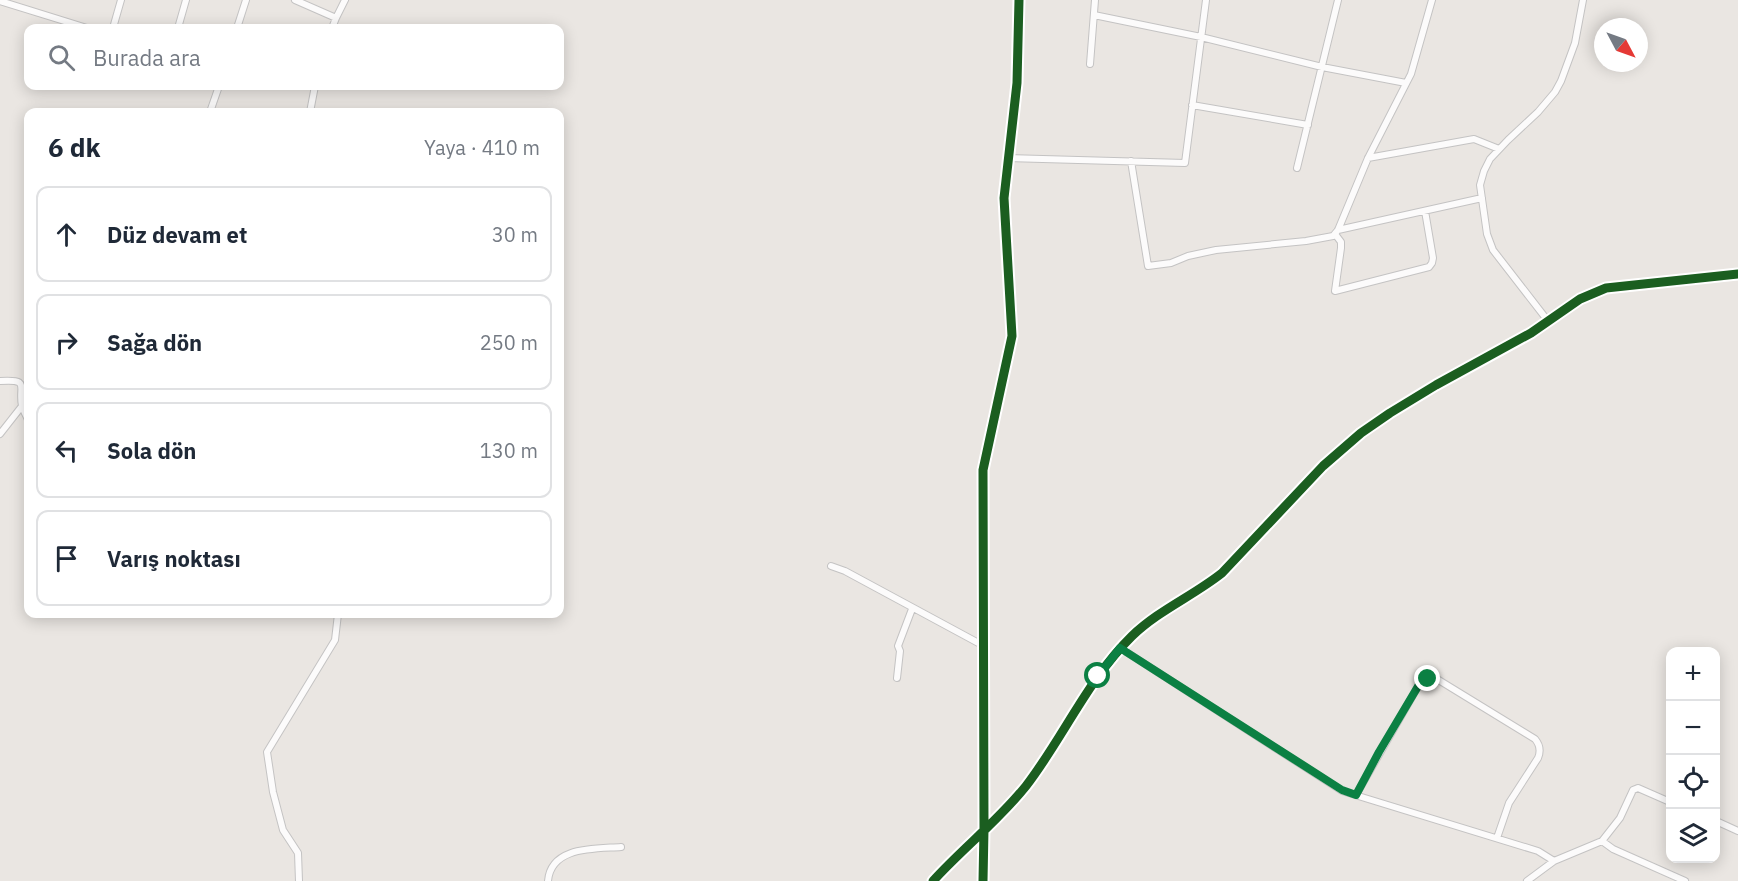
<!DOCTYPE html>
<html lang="tr">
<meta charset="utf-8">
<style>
body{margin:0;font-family:"IBM Plex Sans",sans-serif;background:#f6f6f7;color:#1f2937}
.controls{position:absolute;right:18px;bottom:18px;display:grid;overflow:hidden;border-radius:12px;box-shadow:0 3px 15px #0003}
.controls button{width:54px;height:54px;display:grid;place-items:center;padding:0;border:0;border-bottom:2px solid #e0e1e3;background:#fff;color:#1f2937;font:30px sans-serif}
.compass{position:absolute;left:1594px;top:18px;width:54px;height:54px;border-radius:50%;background:#fff;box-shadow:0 3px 15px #0003;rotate:131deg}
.stop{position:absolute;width:18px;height:18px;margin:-14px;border:4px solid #0b8043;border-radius:50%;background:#fff}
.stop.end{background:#0b8043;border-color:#fff;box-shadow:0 2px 6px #0008}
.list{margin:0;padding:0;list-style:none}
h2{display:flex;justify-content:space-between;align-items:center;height:78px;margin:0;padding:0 24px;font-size:26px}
h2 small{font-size:20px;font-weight:400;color:#747a83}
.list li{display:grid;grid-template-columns:39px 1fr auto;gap:18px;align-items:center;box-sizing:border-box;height:96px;margin:0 12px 12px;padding:0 12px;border:2px solid #e0e1e3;border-radius:12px}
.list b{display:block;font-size:22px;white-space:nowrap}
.list em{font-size:20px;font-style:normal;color:#747a83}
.icon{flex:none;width:33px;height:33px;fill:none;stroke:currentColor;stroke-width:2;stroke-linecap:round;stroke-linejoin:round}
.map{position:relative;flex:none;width:1738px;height:881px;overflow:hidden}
.search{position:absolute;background:#fff;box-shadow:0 3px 15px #0003;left:24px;top:24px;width:540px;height:66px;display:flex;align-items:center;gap:15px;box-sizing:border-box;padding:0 21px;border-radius:12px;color:#747a83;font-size:22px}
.panel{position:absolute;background:#fff;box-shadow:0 3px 15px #0003;left:24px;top:108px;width:540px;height:510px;border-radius:12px}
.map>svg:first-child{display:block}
</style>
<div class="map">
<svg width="1738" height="881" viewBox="0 0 1738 881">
<rect width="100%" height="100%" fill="#eae6e2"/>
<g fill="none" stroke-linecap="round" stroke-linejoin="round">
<defs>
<path id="street" d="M 295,0 L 336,18
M 0,1 L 87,28
M 1094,15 L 1201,37 L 1322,67 L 1406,83
M 113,28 L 121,0
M 178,28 L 186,0
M 237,28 L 246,0
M 332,28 L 336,18 L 345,0
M 1090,64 L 1095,0
M 1192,105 L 1308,125
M 210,112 L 219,86
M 310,112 L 315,86
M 1009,158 L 1185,163 L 1206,0
M 1368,158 L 1474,139 L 1499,149
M 1131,161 L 1148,266 L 1171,263 L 1188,256 L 1216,250 L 1306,241 L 1333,236 L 1338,230 L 1368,158 L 1411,74 L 1432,0
M 1297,168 L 1338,0
M 1338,230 L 1482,198
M 1335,234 L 1341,242 L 1341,248 L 1335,291 L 1429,267 L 1432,263 L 1433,258 L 1425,211
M 1548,321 L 1493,250 L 1487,234 L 1480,185 L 1484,171 L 1490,159 L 1508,140 L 1538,112 L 1555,92 L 1561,81 L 1575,43 L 1583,0
M 0,381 C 31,379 18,386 22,406 C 23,411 27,416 28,420
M 0,434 L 22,406
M 831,566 L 845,571 L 984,646
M 1120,648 L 1342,791 L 1538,851 L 1554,861
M 897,678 L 900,651 L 898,646 L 912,609
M 1356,795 L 1420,683 L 1428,679 L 1437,679 L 1535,739 C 1540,745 1541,751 1538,758 L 1509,803 L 1497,838
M 1716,821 L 1738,831
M 1602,841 L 1613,849 L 1685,881
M 299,881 L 298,853 L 283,830 L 273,792 L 267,752 L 335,640 L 338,614
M 548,881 C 551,846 595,849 621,847
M 933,881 C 963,848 998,821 1026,786 C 1063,738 1088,679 1132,636 C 1159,610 1193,596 1222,573 L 1323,466 L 1361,433 L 1390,413 L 1436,385 L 1531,333 L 1580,299 L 1606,288 L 1738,274
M 983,881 L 984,829 L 983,470 L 1012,336 L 1004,198 L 1017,83 L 1019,0
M 1527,881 L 1554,861 L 1602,841 L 1620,818 L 1633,790 L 1638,788 L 1670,802"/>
</defs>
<use href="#street" stroke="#c4c3c3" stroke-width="8"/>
<use href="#street" stroke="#fcfbfb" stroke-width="6"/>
<defs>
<path id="cycleway" d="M 933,881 C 963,848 998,821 1026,786 C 1063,738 1088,679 1132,636 C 1159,610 1193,596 1222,573 L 1323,466 L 1361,433 L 1390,413 L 1436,385 L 1531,333 L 1580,299 L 1606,288 L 1738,274
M 983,881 L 984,829 L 983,470 L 1012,336 L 1004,198 L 1017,83 L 1019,0"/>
</defs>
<use href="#cycleway" stroke="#fff" stroke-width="13"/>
<use href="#cycleway" stroke="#1b5e20" stroke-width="9"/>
</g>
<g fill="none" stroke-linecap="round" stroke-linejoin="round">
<path stroke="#0b8043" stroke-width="8" d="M 1098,676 L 1120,648 L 1342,790 L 1356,795 L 1379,752 L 1420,683 L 1428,679"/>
</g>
</svg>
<div class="controls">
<button>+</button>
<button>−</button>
<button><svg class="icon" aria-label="locate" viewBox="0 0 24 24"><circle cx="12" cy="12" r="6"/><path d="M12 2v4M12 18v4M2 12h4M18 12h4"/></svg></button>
<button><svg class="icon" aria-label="layers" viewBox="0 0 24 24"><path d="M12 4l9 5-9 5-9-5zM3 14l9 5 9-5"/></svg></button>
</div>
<svg class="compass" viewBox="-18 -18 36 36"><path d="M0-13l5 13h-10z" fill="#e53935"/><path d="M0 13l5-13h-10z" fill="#747a83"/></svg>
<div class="stop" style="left:1098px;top:676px"></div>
<div class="stop end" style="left:1428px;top:679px"></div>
<div class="search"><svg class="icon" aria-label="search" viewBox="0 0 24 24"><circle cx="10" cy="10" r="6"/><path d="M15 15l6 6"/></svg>Burada ara</div>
<section class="panel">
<h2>6 dk<small>Yaya · 410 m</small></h2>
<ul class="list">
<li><svg class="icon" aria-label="ahead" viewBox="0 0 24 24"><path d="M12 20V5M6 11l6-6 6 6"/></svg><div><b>Düz devam et</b></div><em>30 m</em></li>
<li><svg class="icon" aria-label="right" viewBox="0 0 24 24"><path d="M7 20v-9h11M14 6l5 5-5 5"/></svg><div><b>Sağa dön</b></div><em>250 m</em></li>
<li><svg class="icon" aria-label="left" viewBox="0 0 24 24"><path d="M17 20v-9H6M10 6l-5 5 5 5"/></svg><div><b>Sola dön</b></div><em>130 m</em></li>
<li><svg class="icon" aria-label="arrive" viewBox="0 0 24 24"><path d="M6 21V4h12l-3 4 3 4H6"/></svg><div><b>Varış noktası</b></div></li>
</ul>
</section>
</div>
